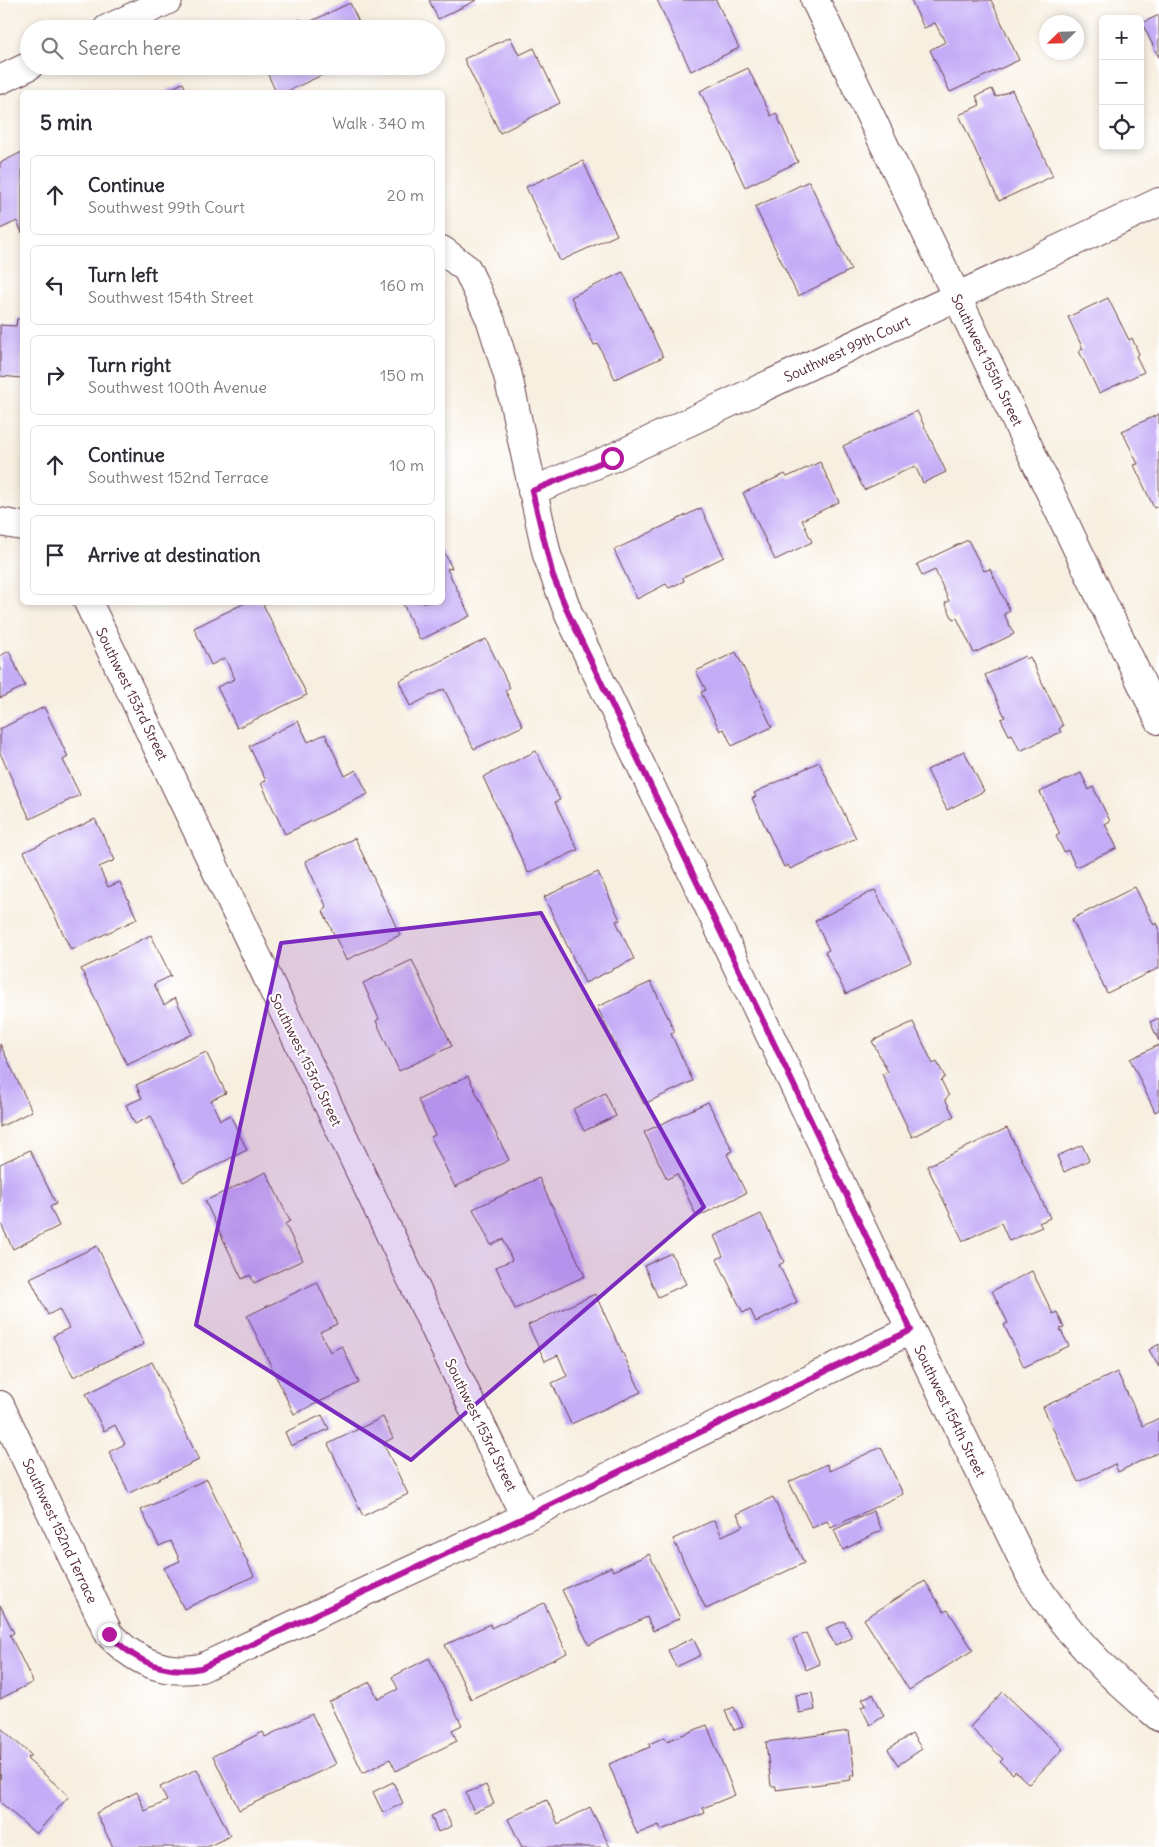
<!DOCTYPE html>
<meta charset="utf-8">
<style>
body{margin:0;font-family:Delius,sans-serif;background:#f2f2f3;color:#2b2b33}
.controls{position:absolute;right:15px;top:15px;display:grid;overflow:hidden;border-radius:8px;box-shadow:0 2px 8px #0003}
.controls button{width:45px;height:45px;display:grid;place-items:center;padding:0;border:0;border-bottom:1px solid #e1e1e2;background:#fff;color:#2b2b33;font:25px sans-serif}
.compass{position:absolute;left:1039px;top:15px;width:45px;height:45px;border-radius:50%;background:#fff;box-shadow:0 2px 8px #0003;rotate:247deg}
.stop{position:absolute;width:15px;height:15px;margin:-11px;border:4px solid #b5179e;border-radius:50%;background:#fff}
.stop.end{background:#b5179e;border-color:#fff;box-shadow:0 1px 5px #0008}
.list{margin:0;padding:0;list-style:none}
h2{display:flex;justify-content:space-between;align-items:center;height:65px;margin:0;padding:0 20px;font-size:21px}
h2 small{font-size:16px;font-weight:400;color:#7c7c81}
.list li{display:grid;grid-template-columns:32px 1fr auto;gap:15px;align-items:center;box-sizing:border-box;height:80px;margin:0 10px 10px;padding:0 10px;border:1px solid #e1e1e2;border-radius:8px}
.list b{display:block;font-size:19px;white-space:nowrap}
.list p{margin:0;font-size:16px;white-space:nowrap;color:#7c7c81}
.list em{font-size:16px;font-style:normal;color:#7c7c81}
.icon{flex:none;width:28px;height:28px;fill:none;stroke:currentColor;stroke-width:2;stroke-linecap:round;stroke-linejoin:round}
.map{position:relative;flex:none;width:1159px;height:1847px;overflow:hidden}
.search{position:absolute;background:#fff;box-shadow:0 2px 8px #0003;left:20px;top:20px;width:425px;height:55px;display:flex;align-items:center;gap:12px;box-sizing:border-box;padding:0 18px;border-radius:28px;color:#7c7c81;font-size:19px}
.panel{position:absolute;background:#fff;box-shadow:0 2px 8px #0003;left:20px;top:90px;width:425px;height:515px;border-radius:8px}
.map>svg:first-child{display:block}
</style>
<div class="map">
<svg width="1159" height="1847" viewBox="0 0 1159 1847">
<rect width="100%" height="100%" fill="#fff"/>
<filter id="ink" filterUnits="userSpaceOnUse"><feTurbulence type="fractalNoise" baseFrequency=".02" numOctaves="2"/><feDisplacementMap in="SourceGraphic" scale="10" xChannelSelector="R" yChannelSelector="G"/><feConvolveMatrix kernelMatrix="1 2 1 2 8 2 1 2 1" color-interpolation-filters="sRGB"/></filter>
<filter id="wash" filterUnits="userSpaceOnUse"><feTurbulence type="fractalNoise" baseFrequency=".0096" numOctaves="4" result="noise"/><feDisplacementMap in="SourceGraphic" scale="20" xChannelSelector="R" yChannelSelector="G"/><feGaussianBlur stdDeviation="1.12" result="paint"/><feColorMatrix in="noise" values="0 0 0 0 0 0 0 0 0 0 0 0 0 0 0 0 0 1.4 0 .05"/><feComposite in="paint" operator="in"/></filter>
<g filter="url(#wash)">
<rect width="100%" height="100%" fill="#f7efe0"/>
<g id="blocks">
<path fill="#c4acf7" d="M 429,0 L 477,0 L 438,19 Z
M 657,0 L 716,0 L 739,48 L 691,71 Z
M 911,0 L 991,0 L 1019,60 L 950,92 L 930,50 L 945,42 L 935,23 L 924,28 Z
M 350,3 L 362,29 L 281,29 L 300,19 L 303,25 Z
M 1159,15 L 1159,58 L 1142,23 Z
M 510,37 L 519,55 L 534,48 L 560,103 L 500,133 L 464,59 Z
M 264,66 L 341,66 L 286,92 L 276,92 Z
M 748,68 L 771,116 L 776,113 L 798,162 L 745,187 L 700,91 Z
M 183,83 L 187,92 L 164,92 Z
M 992,89 L 996,97 L 1012,90 L 1053,176 L 999,201 L 959,115 L 980,105 L 976,96 Z
M 22,152 L 22,233 L 17,221 L 0,229 L 0,163 Z
M 583,161 L 617,235 L 560,261 L 526,187 Z
M 809,181 L 851,270 L 798,296 L 755,207 Z
M 623,272 L 663,357 L 615,379 L 598,344 L 594,345 L 571,297 Z
M 1108,298 L 1129,340 L 1132,338 L 1139,354 L 1136,356 L 1144,372 L 1099,393 L 1079,351 L 1083,349 L 1068,317 Z
M 17,319 L 22,319 L 22,378 L 0,376 L 0,325 L 16,326 Z
M 917,411 L 946,472 L 923,483 L 915,466 L 864,490 L 843,446 Z
M 1159,414 L 1159,506 L 1154,508 L 1134,465 L 1138,464 L 1122,431 Z
M 820,462 L 839,502 L 802,520 L 812,542 L 775,560 L 743,493 L 785,474 L 787,477 Z
M 701,508 L 724,557 L 683,577 L 684,581 L 669,588 L 666,584 L 637,599 L 614,550 Z
M 968,540 L 984,571 L 990,569 L 1010,611 L 1004,614 L 1014,634 L 974,653 L 957,618 L 953,619 L 945,603 L 949,601 L 935,570 L 922,576 L 917,564 Z
M 442,548 L 452,568 L 447,569 L 470,616 L 420,640 L 402,602 L 442,602 Z
M 247,602 L 262,602 L 307,695 L 237,728 L 217,687 L 235,679 L 225,658 L 211,665 L 194,628 Z
M 486,639 L 510,688 L 505,690 L 523,726 L 474,749 L 444,689 L 410,706 L 399,681 Z
M 9,651 L 25,686 L 0,698 L 0,656 Z
M 736,652 L 772,727 L 732,746 L 724,729 L 720,731 L 701,692 L 706,690 L 696,671 Z
M 1025,656 L 1026,659 L 1030,657 L 1063,726 L 1059,729 L 1061,732 L 1020,751 L 1012,734 L 1009,735 L 1001,719 L 1005,717 L 985,675 Z
M 44,707 L 68,757 L 63,760 L 80,795 L 30,819 L 0,753 L 0,729 Z
M 298,721 L 308,742 L 325,734 L 345,776 L 356,770 L 368,794 L 285,834 L 261,783 L 266,781 L 249,746 Z
M 536,751 L 560,800 L 555,802 L 578,850 L 528,873 L 483,777 Z
M 964,751 L 984,791 L 947,810 L 927,770 Z
M 819,762 L 856,838 L 790,869 L 788,865 L 784,867 L 752,798 L 756,797 L 754,793 Z
M 1081,773 L 1089,790 L 1093,787 L 1110,821 L 1105,824 L 1117,848 L 1076,867 L 1068,850 L 1064,852 L 1056,836 L 1060,834 L 1040,792 Z
M 95,819 L 115,860 L 99,867 L 108,887 L 120,882 L 137,919 L 71,950 L 24,852 Z
M 355,838 L 400,935 L 346,960 L 323,911 L 327,908 L 305,861 Z
M 598,872 L 620,920 L 616,921 L 634,959 L 585,983 L 544,897 Z
M 1135,887 L 1154,925 L 1157,923 L 1159,928 L 1159,968 L 1107,993 L 1072,919 Z
M 875,890 L 911,962 L 846,994 L 825,952 L 829,950 L 815,921 Z
M 151,935 L 171,976 L 154,984 L 164,1005 L 175,998 L 193,1034 L 127,1065 L 81,969 Z
M 412,960 L 452,1046 L 399,1071 L 376,1021 L 379,1019 L 363,983 Z
M 651,982 L 675,1032 L 671,1034 L 693,1081 L 644,1104 L 597,1007 Z
M 1159,1018 L 1159,1041 L 1150,1022 Z
M 913,1022 L 933,1064 L 937,1062 L 945,1077 L 941,1080 L 949,1096 L 945,1099 L 954,1116 L 912,1137 L 882,1074 L 888,1072 L 872,1041 Z
M 0,1044 L 32,1111 L 0,1127 Z
M 1159,1045 L 1159,1110 L 1155,1112 L 1130,1059 Z
M 206,1052 L 226,1093 L 211,1100 L 220,1120 L 230,1115 L 247,1150 L 183,1182 L 151,1116 L 135,1124 L 126,1105 L 142,1098 L 136,1085 Z
M 468,1076 L 509,1160 L 455,1187 L 431,1137 L 435,1135 L 418,1100 Z
M 605,1093 L 616,1116 L 584,1131 L 573,1109 Z
M 708,1102 L 733,1151 L 727,1154 L 746,1193 L 697,1217 L 677,1174 L 667,1179 L 644,1132 Z
M 1007,1128 L 1050,1218 L 1039,1223 L 1042,1227 L 1009,1241 L 1001,1223 L 963,1241 L 927,1166 Z
M 1082,1145 L 1089,1160 L 1064,1172 L 1057,1156 Z
M 30,1150 L 56,1204 L 50,1207 L 59,1226 L 13,1249 L 0,1222 L 0,1164 Z
M 266,1172 L 290,1221 L 285,1224 L 303,1260 L 254,1283 L 250,1275 L 242,1279 L 205,1201 Z
M 539,1178 L 585,1276 L 515,1309 L 496,1267 L 512,1260 L 503,1239 L 491,1245 L 473,1209 Z
M 761,1214 L 784,1262 L 779,1265 L 797,1302 L 756,1322 L 750,1309 L 743,1313 L 717,1259 L 723,1256 L 714,1236 Z
M 97,1246 L 144,1344 L 73,1377 L 53,1336 L 69,1328 L 59,1309 L 48,1315 L 30,1278 Z
M 671,1253 L 686,1284 L 658,1297 L 644,1266 Z
M 1032,1271 L 1053,1314 L 1057,1312 L 1064,1328 L 1060,1329 L 1069,1346 L 1024,1367 L 1004,1325 L 1008,1323 L 992,1291 Z
M 317,1282 L 337,1324 L 320,1332 L 330,1352 L 342,1346 L 359,1383 L 294,1414 L 247,1316 Z
M 595,1294 L 641,1392 L 571,1424 L 552,1383 L 567,1376 L 558,1355 L 545,1361 L 528,1325 Z
M 1159,1344 L 1159,1367 L 1149,1350 Z
M 152,1362 L 199,1460 L 129,1493 L 109,1452 L 125,1444 L 115,1425 L 104,1431 L 86,1394 Z
M 1117,1372 L 1143,1426 L 1159,1418 L 1159,1452 L 1118,1472 L 1115,1464 L 1078,1482 L 1043,1407 Z
M 322,1415 L 329,1429 L 291,1446 L 285,1432 Z
M 383,1417 L 393,1438 L 383,1443 L 408,1494 L 363,1516 L 328,1444 Z
M 881,1447 L 903,1494 L 831,1528 L 827,1521 L 812,1528 L 789,1482 L 827,1464 L 830,1471 Z
M 207,1479 L 254,1576 L 184,1609 L 164,1568 L 180,1561 L 171,1541 L 159,1546 L 141,1510 Z
M 773,1497 L 804,1563 L 706,1609 L 673,1539 L 714,1520 L 722,1536 L 743,1526 L 737,1514 Z
M 873,1511 L 882,1530 L 843,1550 L 834,1530 Z
M 649,1554 L 680,1618 L 653,1631 L 647,1617 L 589,1645 L 562,1590 L 611,1567 L 613,1571 Z
M 925,1581 L 944,1612 L 948,1610 L 973,1650 L 909,1690 L 864,1619 Z
M 544,1603 L 567,1653 L 471,1699 L 445,1645 L 490,1624 L 491,1628 Z
M 0,1605 L 14,1633 L 10,1635 L 33,1682 L 0,1699 Z
M 844,1621 L 852,1638 L 835,1645 L 826,1628 Z
M 806,1633 L 820,1664 L 806,1670 L 793,1639 Z
M 693,1638 L 701,1655 L 676,1667 L 668,1650 Z
M 429,1658 L 462,1725 L 452,1730 L 457,1741 L 396,1771 L 390,1759 L 363,1773 L 329,1702 L 370,1682 L 378,1699 L 398,1689 L 392,1677 Z
M 1003,1692 L 1063,1749 L 1029,1784 L 1015,1771 L 1013,1774 L 1000,1762 L 1003,1759 L 970,1727 Z
M 812,1693 L 815,1710 L 799,1713 L 796,1695 Z
M 873,1694 L 884,1716 L 870,1725 L 861,1707 L 866,1705 L 862,1699 Z
M 734,1707 L 743,1727 L 734,1730 L 725,1711 Z
M 312,1714 L 336,1764 L 239,1810 L 213,1756 L 263,1732 L 265,1737 Z
M 707,1725 L 735,1795 L 703,1808 L 705,1813 L 661,1830 L 659,1825 L 637,1834 L 609,1764 L 650,1747 L 649,1744 L 665,1737 L 667,1741 Z
M 1,1728 L 31,1755 L 27,1759 L 69,1796 L 36,1834 L 0,1802 Z
M 849,1731 L 855,1775 L 850,1775 L 851,1780 L 776,1790 L 776,1786 L 771,1786 L 766,1742 Z
M 912,1734 L 922,1749 L 898,1765 L 888,1749 Z
M 197,1769 L 230,1836 L 207,1847 L 113,1847 L 96,1813 L 137,1792 L 145,1811 L 167,1801 L 160,1787 Z
M 393,1782 L 403,1803 L 383,1813 L 373,1792 Z
M 486,1785 L 494,1804 L 474,1812 L 466,1793 Z
M 547,1800 L 558,1824 L 590,1807 L 610,1847 L 522,1847 L 508,1819 Z
M 444,1810 L 452,1826 L 438,1832 L 431,1816 Z"/>
</g>
</g>
<g filter="url(#ink)">
<use href="#blocks" fill-opacity="0" stroke="#643e46" stroke-width="1"/>
<g fill="none" stroke-linecap="round" stroke-linejoin="round">
<defs>
<path id="street" d="M 815,0 L 1159,720
M 107,29 L 168,0
M 0,80 L 29,66
M 442,250 L 467,269 L 491,321 L 508,376 L 547,555 L 569,615 L 911,1330 L 1032,1579 C 1065,1631 1111,1678 1159,1717
M 532,491 L 612,458 L 1159,202
M 0,522 L 22,526
M 88,602 L 525,1517
M 0,1405 L 109,1634 C 134,1661 164,1675 201,1668 L 525,1517 L 911,1330"/>
</defs>
<use href="#street" stroke="#643e46" stroke-width="30"/>
<use href="#street" stroke="#fff" stroke-width="28"/>
</g>
</g>
<g fill="none" stroke-linecap="round" stroke-linejoin="round" filter="url(#ink)">
<path stroke="#b5179e" stroke-width="6" d="M 109,1634 C 134,1661 164,1675 201,1668 L 525,1517 L 911,1330 L 569,615 L 553,576 L 532,491 L 612,458"/>
</g>
<path fill="#7b2cbf" fill-opacity="0.2" stroke="#7b2cbf" stroke-width="4" stroke-linejoin="round" d="M 541,913 L 704,1207 L 411,1460 L 196,1325 L 281,943 Z"/>
<g text-anchor="middle" stroke-width="4" stroke-linejoin="round" paint-order="stroke">
<g font-size="14" fill="#4a1f2b" stroke="#fff">
<text transform="translate(847 349) rotate(-25)" y="5">Southwest 99th Court</text>
<text transform="translate(987 360) rotate(64)" y="5">Southwest 155th Street</text>
<text transform="translate(132 694) rotate(64)" y="5">Southwest 153rd Street</text>
<text transform="translate(306 1060) rotate(64)" y="5">Southwest 153rd Street</text>
<text transform="translate(950 1411) rotate(64)" y="5">Southwest 154th Street</text>
<text transform="translate(481 1425) rotate(64)" y="5">Southwest 153rd Street</text>
<text transform="translate(60 1531) rotate(65)" y="5">Southwest 152nd Terrace</text>
</g>
</g>
</svg>
<div class="controls">
<button>+</button>
<button>−</button>
<button><svg class="icon" aria-label="locate" viewBox="0 0 24 24"><circle cx="12" cy="12" r="6"/><path d="M12 2v4M12 18v4M2 12h4M18 12h4"/></svg></button>
</div>
<svg class="compass" viewBox="-18 -18 36 36"><path d="M0-13l5 13h-10z" fill="#e53935"/><path d="M0 13l5-13h-10z" fill="#7c7c81"/></svg>
<div class="stop" style="left:612px;top:458px"></div>
<div class="stop end" style="left:109px;top:1634px"></div>
<div class="search"><svg class="icon" aria-label="search" viewBox="0 0 24 24"><circle cx="10" cy="10" r="6"/><path d="M15 15l6 6"/></svg>Search here</div>
<section class="panel">
<h2>5 min<small>Walk · 340 m</small></h2>
<ul class="list">
<li><svg class="icon" aria-label="ahead" viewBox="0 0 24 24"><path d="M12 20V5M6 11l6-6 6 6"/></svg><div><b>Continue</b><p>Southwest 99th Court</p></div><em>20 m</em></li>
<li><svg class="icon" aria-label="left" viewBox="0 0 24 24"><path d="M17 20v-9H6M10 6l-5 5 5 5"/></svg><div><b>Turn left</b><p>Southwest 154th Street</p></div><em>160 m</em></li>
<li><svg class="icon" aria-label="right" viewBox="0 0 24 24"><path d="M7 20v-9h11M14 6l5 5-5 5"/></svg><div><b>Turn right</b><p>Southwest 100th Avenue</p></div><em>150 m</em></li>
<li><svg class="icon" aria-label="ahead" viewBox="0 0 24 24"><path d="M12 20V5M6 11l6-6 6 6"/></svg><div><b>Continue</b><p>Southwest 152nd Terrace</p></div><em>10 m</em></li>
<li><svg class="icon" aria-label="arrive" viewBox="0 0 24 24"><path d="M6 21V4h12l-3 4 3 4H6"/></svg><div><b>Arrive at destination</b></div></li>
</ul>
</section>
</div>
